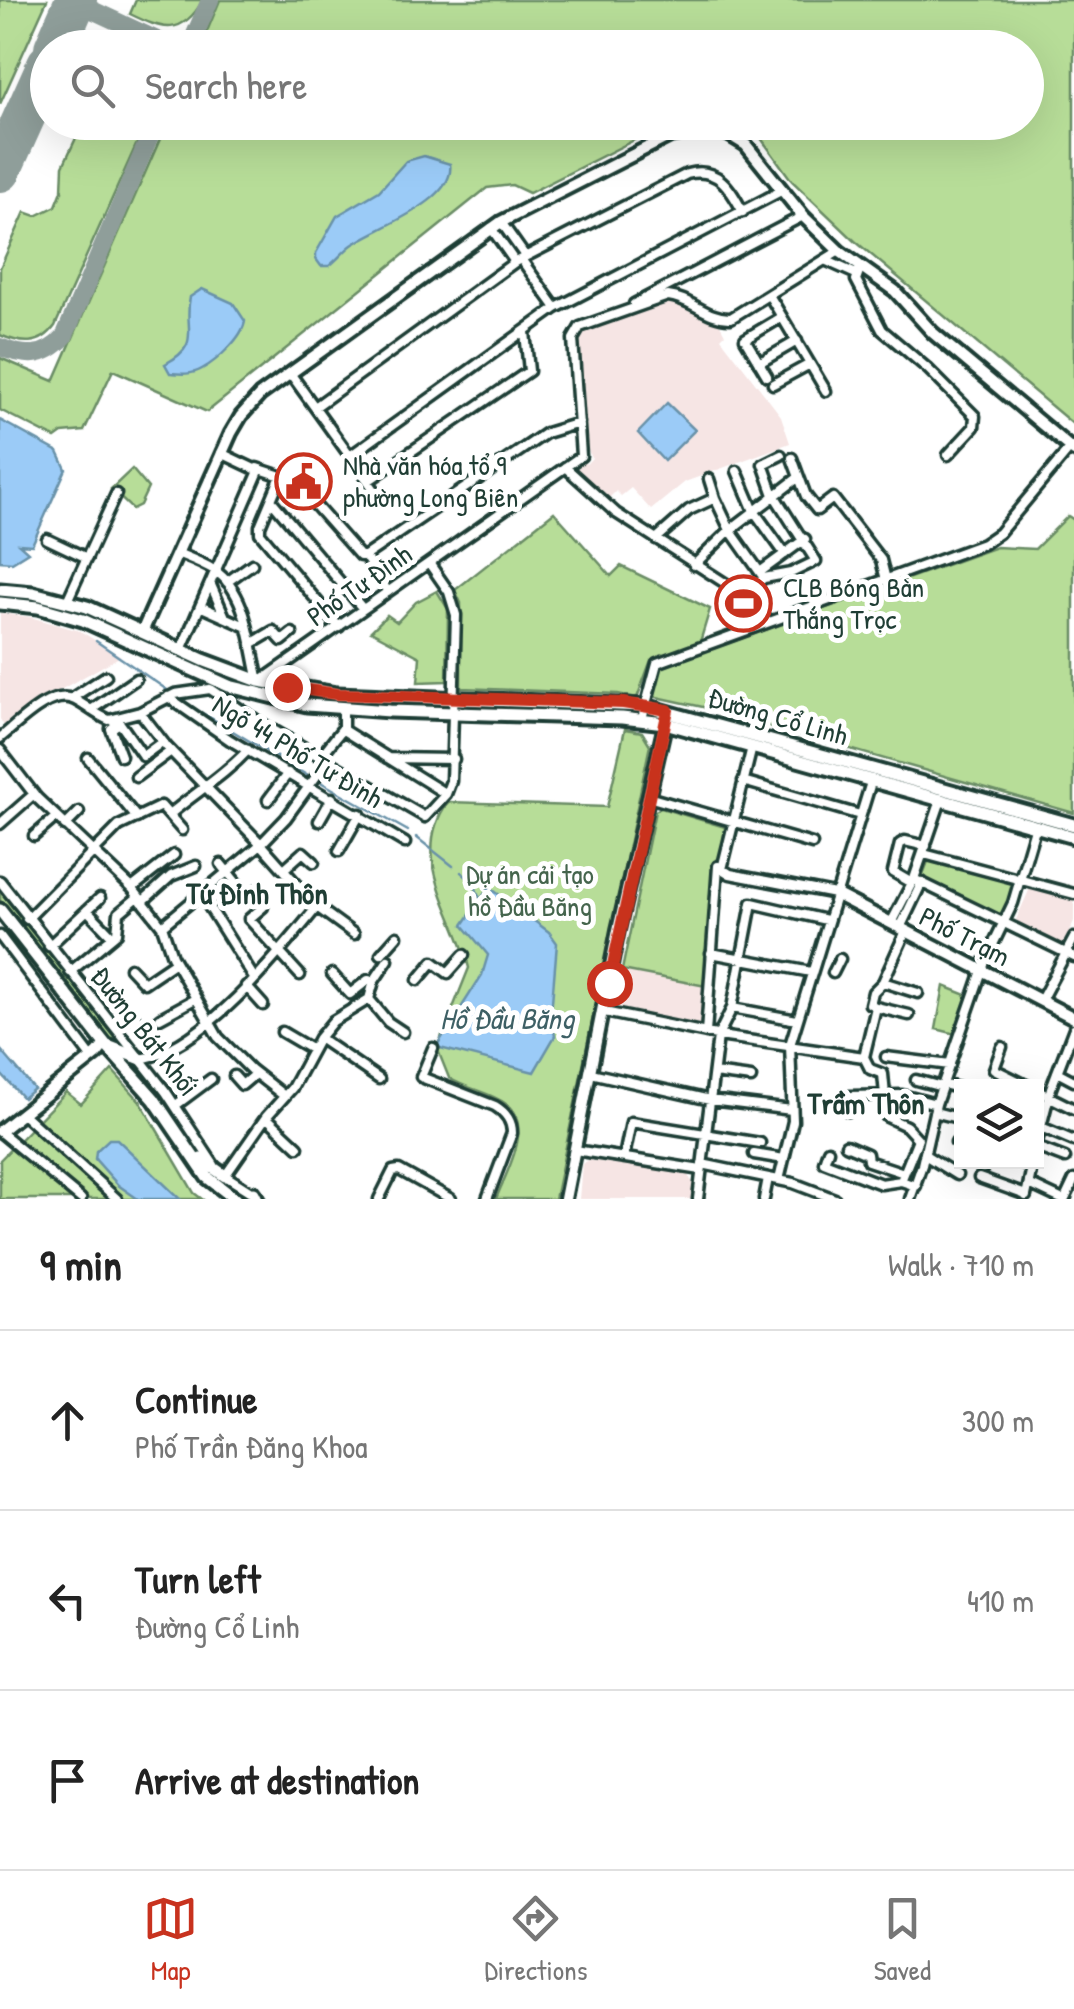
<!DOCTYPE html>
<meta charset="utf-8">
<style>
body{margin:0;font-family:"Patrick Hand",sans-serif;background:#f2f2f2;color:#222}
.controls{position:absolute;right:30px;bottom:30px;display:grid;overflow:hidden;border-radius:0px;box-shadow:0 10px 40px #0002}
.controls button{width:90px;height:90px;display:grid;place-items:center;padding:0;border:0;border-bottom:2px solid #e0e0e0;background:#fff;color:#222;font:50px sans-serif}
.stop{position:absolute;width:30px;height:30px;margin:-22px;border:8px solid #c8321e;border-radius:50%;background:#fff}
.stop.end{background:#c8321e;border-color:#fff;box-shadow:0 2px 10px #0008}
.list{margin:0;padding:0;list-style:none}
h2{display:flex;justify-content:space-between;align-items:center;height:130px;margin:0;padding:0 40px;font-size:42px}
h2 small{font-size:32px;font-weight:400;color:#767676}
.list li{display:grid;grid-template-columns:65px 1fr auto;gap:30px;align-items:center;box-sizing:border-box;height:180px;padding:0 40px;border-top:2px solid #e0e0e0}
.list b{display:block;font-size:38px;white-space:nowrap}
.list p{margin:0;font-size:32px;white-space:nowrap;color:#767676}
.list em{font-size:32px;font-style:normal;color:#767676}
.icon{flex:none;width:55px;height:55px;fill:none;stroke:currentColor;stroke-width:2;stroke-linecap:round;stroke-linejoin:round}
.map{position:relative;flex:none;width:1074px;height:1199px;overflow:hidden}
.search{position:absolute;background:#fff;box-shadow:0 10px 40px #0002;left:30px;right:30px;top:30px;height:110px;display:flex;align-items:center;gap:25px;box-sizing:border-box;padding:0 35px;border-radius:55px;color:#767676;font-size:38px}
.sheet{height:670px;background:#fff}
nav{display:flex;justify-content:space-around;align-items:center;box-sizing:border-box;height:140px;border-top:2px solid #e0e0e0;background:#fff;font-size:28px;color:#767676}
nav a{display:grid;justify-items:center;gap:5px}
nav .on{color:#c8321e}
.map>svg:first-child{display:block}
</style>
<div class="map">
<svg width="1074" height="1199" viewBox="0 0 1074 1199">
<rect width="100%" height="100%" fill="#fff"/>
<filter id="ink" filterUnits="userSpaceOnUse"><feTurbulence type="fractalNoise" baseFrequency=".01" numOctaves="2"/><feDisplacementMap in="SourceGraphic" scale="20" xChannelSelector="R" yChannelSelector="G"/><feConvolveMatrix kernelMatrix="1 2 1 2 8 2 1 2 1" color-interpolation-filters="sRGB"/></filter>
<g filter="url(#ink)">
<path fill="#f6e5e4" d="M 671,298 L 717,319 L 725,334 L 721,338 L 781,416 L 790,443 L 685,482 L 651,510 L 631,488 L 621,496 L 616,491 L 605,502 L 574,471 L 580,460 L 586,464 L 592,458 L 582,439 L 578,334 L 587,327 Z
M 0,613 L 30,617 L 80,631 L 121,656 L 51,695 L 5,728 L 0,719 Z
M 1031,886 L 1074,901 L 1074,921 L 1065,942 L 1060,944 L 1018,924 L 1016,920 Z
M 622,970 L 706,986 L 701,1025 L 620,1008 L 616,1003 Z
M 589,1160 L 687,1174 L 693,1183 L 691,1199 L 579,1199 L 582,1164 Z"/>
<path fill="#b7dd98" stroke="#6b8d66" stroke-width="2.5" d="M 0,0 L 47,0 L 0,104 Z
M 136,0 L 203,0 C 182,37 163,30 130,14 Z
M 220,0 L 1074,0 L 1074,425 L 855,241 L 792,181 L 750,123 L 1026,122 L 1026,48 L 200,48 Z
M 83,123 L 146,123 L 55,326 C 40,347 21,344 0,335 L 0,268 L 25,212 L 36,216 L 56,206 L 62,191 L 63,166 Z
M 167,123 L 668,123 L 529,193 L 512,185 L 487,188 L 207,412 L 113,370 L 84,431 L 62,433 L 55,438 L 0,410 L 0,358 L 54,381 Z
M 132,469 L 148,488 L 140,505 L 132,509 L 111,489 Z
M 554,512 L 611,576 L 621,566 L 710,609 L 700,642 L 651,660 L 637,698 L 618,694 L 461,688 L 461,603 L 455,590 Z
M 1068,516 L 1074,520 L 1074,813 L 703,707 L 652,696 L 662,667 L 996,547 L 1035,549 Z
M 437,591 L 448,609 L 447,681 L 418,682 L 420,657 L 371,631 L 387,615 L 397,622 L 416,602 Z
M 625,729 L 642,732 L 650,745 L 555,1199 L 496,1199 C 505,1174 535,1126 506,1104 C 490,1092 466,1089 449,1078 L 437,1048 L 469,968 C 455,912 408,856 448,802 L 607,807 Z
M 661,808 L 725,827 L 706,986 L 622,970 L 655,811 Z
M 929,859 L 1013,880 C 1015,891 1008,910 998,916 L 925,881 L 922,877 Z
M 0,887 L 70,976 L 61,983 L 0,902 Z
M 72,977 L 136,1054 L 106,1038 L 63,985 Z
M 944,986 L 969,996 L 956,1034 L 936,1029 Z
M 112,1070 L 140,1101 L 194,1193 L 202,1199 L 0,1199 L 0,1160 L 66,1092 L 81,1104 Z"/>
<path fill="#9bcbf7" stroke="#6992a9" stroke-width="2.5" d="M 424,156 L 450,164 C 456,201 378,227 352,245 C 344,251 337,260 329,266 L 321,266 L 316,259 L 316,253 L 337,216 L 379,191 L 406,161 Z
M 202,289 L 233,303 L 245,321 C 243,337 217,361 202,369 C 192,375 181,374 170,373 L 165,364 C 203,344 183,330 190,297 Z
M 667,403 L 695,430 L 664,461 L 638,433 Z
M 0,420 L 58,452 L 66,469 L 32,545 L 19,544 L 28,552 L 12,562 L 0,561 Z
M 489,887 L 549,932 L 557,943 L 551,1014 L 555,1036 L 534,1072 L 436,1047 L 482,975 L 488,955 L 463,925 Z
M 0,1049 L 34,1089 L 23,1098 L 0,1073 Z
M 109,1139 L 117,1139 L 180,1199 L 138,1199 L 118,1185 L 95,1159 L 96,1151 Z"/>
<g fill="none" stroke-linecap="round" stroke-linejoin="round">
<path stroke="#6992a9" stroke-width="2.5" d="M 96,641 L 189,705 L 310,777
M 317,780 L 408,831
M 416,837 L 453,866
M 461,872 L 474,883 L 480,899"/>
<path stroke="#8f9e9a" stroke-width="18" d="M 75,2 L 174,48
M 189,48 L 210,0
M 0,347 C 25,357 44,359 64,337 L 156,122"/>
<path stroke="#8f9e9a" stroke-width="42" d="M 55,48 L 76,0
M 0,171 L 48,64"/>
<defs>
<path id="street" d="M 501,222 L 525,256
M 491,228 L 515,262
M 521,259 L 556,308
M 827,261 L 856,274
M 861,266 L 856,280 L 882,330 L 928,369 L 975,416 L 974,427 L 948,455
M 769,295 L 826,391
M 634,304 L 803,216
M 759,363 L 797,341
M 290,373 L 383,502
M 767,376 L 745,339 L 782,317
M 773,384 L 810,364
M 315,407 L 515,262 L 687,174 C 718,166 730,188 743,212
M 350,456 L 556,308 L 781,191
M 792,458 L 806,496 L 817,510 L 833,498 L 881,560 L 886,580
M 565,467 L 616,513 L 750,599 L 740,621 L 742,631
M 257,468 L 281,476 L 260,526 L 260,533 L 339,627
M 737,471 L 754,511 L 785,554
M 709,479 L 715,498
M 368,481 L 529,371 L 525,332
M 308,497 L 360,556 L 365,556 L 388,592
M 272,501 L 363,609
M 47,539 L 87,558
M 656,539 L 689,510 L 715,498 L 730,530 L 764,578
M 177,553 C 189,558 203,563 214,570 C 248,592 250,645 259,681
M 365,556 L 546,433 L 579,423
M 694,565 L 730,530 L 799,477
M 760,572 L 805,539
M 227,582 L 252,564
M 211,585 L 225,617
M 750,599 L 757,583 L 764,578 L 791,573 L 816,561 L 774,495 L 763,464 L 781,455
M 67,601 L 116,494
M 202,607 L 247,627
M 251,644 L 273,631 L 282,641 L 292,633
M 181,650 L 259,471 L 221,453
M 261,681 L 581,456 L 573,339 L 580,327 L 668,296 C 691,298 707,319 731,318 L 839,251
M 210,689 L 261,723 L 425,817 L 446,794 L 451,781 L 456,615 L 449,592 L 429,563
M 168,697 L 230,740 L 405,843
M 72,698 L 106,676
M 343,709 L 343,730 L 446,794
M 91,710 L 136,679
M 140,712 L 167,747 L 261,844 L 317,907 L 354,934
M 117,719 L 143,756 L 158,745
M 642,719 L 657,663 L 983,544 L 999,533 L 1070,448
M 119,723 L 111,729 L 121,756
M 0,738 C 18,724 51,688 75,700 C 87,706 96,715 109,720 L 140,712 L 175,694 L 210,689
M 752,747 L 722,869 L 730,874 L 835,894
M 0,750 L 37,798 L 132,888 L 162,926 L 172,956 L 218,1037 L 251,1070 L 283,1095
M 321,756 L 343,728
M 88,758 L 137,818
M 388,758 L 454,759
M 136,777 L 171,751
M 743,781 L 860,815
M 648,797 L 812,844
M 268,800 L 288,773
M 169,815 C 196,792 224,776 248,750
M 319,821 L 332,798
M 0,824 L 34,794
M 65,826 L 79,812
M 34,836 L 56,817
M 339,851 L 360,814
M 924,854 L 1074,894
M 221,864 L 239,886
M 284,869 L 303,852 L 314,862
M 914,879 L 1074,957
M 0,881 L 166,1092 L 214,1165
M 912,883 L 893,872 L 900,844 L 905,841 L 926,846
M 132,888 L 174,855
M 258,889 L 254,893 L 263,907 L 249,919 L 300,975
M 201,894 L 254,978
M 142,902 L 171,876 L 196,866
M 87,910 L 112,936
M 27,919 L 119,826 L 161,806 L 182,830
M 891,923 L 914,879 L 941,800
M 162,926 L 261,844 L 286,818 L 328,760
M 900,928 L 922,882
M 0,936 L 92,1058
M 49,946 L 100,898
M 711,953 L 811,972
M 381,954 L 397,936
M 130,968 L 144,983 L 175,962
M 70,972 L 117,933 L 119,913 L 138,897
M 833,973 L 840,959
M 332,974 L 350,994 L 368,980 L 374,981
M 418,980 L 433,962 L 448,973 L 464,955
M 883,982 L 918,993
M 246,986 L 263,1005
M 369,999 L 388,1022 L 403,1032
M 1041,1000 L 1074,938
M 876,1007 L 909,1015
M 732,1008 L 797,1020
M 127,1010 L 165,1051
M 604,1012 L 726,1037 L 864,1057
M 160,1018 L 195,999
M 282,1032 L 311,1049
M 706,1033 L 718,866
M 319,1038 L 379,1079
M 1002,1047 L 994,1069 L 1028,1086
M 433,1048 L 421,1077 L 495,1106 C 505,1112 512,1121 512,1133 L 487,1199
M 163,1052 L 179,1075
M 886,1057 L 950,1065
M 141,1059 C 203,1048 278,955 317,907
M 1057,1072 L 1074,1081
M 591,1073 L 710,1100 L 792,1110
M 714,1073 L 751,1078
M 234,1076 L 242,1085 L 255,1074
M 916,1080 L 942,1087
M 943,1084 L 962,1089
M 1036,1090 L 1074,1109
M 176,1105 L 211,1079
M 848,1111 L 850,1096 L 902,1095 L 936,1104
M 934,1112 L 962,1119
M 22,1113 L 117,1199
M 266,1117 L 298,1147
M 1041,1127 L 1074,1141
M 0,1132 L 81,1199
M 956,1142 L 962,1144
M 846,1145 L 867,1154 L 868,1161 L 904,1173
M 1036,1146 L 1051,1088 L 1074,1028
M 1036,1147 L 1065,1158
M 575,1150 L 701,1170
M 828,1150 L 824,1162 L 881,1184 L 901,1181 L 916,1186
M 754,1154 L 784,1159
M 925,1155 L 957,1175
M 624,1157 L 631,1122 L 760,1143
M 1016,1162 L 1032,1167
M 702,1164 L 793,1183 L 835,1199
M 983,1168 L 985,1162
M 224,1175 L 254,1194
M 225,1176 L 266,1117 L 292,1088 L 319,1038 L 333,1021 L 369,999 L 374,981 L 388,960
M 979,1178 L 1026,1195
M 779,1180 L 793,1121 L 790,1045 L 872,779
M 901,1181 L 918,1139 L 906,1126 L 887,1117 L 883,1074 L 870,1069 L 864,1057 L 876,1007 L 870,1004 L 873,992 L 883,982 L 906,931
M 1029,1184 L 1061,1199
M 1026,1196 L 1033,1162
M 379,1199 L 393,1171 L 399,1170 L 451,1199
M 698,1199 L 718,1036 L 732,1008 L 752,903 L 826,920
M 764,1199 L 768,1178
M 910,1199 L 922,1165 L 936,1104 L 986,959 L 1013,903 L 1036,825
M 1065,1199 L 1074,1180"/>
<path id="secondary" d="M 142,632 L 231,433 L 241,416 L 260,395 L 501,222 L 670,136 L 704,129 L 728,134 L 746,145 L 803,216 L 839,251 L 895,291 L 933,333 L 1074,451
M 835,894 L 1074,1018
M 0,1131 L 97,1054 L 105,1044
M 565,1199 L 618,930 L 667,716"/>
<path id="primary" d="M 0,590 L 33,593 L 87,607 L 203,660 L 259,681 L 337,694 L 645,706 L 1074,825
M 0,603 L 38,607 L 83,620 L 229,686 L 307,705 L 390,711 L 622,718 L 665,723 L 1074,837
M 0,910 L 105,1044 L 154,1099 L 207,1177 L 235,1199
M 108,1046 L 141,1059
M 201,1159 L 225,1176
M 254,1193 L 257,1199"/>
</defs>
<use href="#street" stroke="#1f3d34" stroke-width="15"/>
<use href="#secondary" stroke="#1f3d34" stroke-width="18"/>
<use href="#primary" stroke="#1f3d34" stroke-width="19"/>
<use href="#street" stroke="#fff" stroke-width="8"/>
<use href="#secondary" stroke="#fff" stroke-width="10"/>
<use href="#primary" stroke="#fff" stroke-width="11"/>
</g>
</g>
<g fill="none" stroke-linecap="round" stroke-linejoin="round" filter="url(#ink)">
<path stroke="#c8321e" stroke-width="12" d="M 287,687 L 337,694 L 623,703 L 668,710 L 609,983"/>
</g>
<defs>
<symbol id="civic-ring" viewBox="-11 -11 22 22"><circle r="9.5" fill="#fff" stroke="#c8321e" stroke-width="1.5"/><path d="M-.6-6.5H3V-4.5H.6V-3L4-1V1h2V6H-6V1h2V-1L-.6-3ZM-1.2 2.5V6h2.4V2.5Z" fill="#c8321e"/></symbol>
<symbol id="stadium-ring" viewBox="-11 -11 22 22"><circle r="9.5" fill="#fff" stroke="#c8321e" stroke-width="1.5"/><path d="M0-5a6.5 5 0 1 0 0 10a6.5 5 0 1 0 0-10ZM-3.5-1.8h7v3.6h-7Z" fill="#c8321e"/></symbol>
</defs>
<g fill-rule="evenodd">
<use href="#civic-ring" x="272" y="450" width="63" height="63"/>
<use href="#stadium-ring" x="712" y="572" width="63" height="63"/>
</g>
<g text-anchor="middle" stroke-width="10" stroke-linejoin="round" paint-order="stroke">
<g font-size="28" fill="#1f3d34" stroke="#fff" text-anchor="start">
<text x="343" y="475">Nhà văn hóa tổ 9<tspan x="343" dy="32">phường Long Biên</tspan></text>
<text x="783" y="597">CLB Bóng Bàn<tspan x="783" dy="32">Thắng Trọc</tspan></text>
</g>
<g font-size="28" fill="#1f3d34" stroke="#fff">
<text transform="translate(359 585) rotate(-35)" y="10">Phố Tư Đình</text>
<text transform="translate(778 716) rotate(16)" y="10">Đường Cổ Linh</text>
<text transform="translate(298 751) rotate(31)" y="10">Ngõ 44 Phố Tư Đình</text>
<text transform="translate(965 936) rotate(27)" y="10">Phố Trạm</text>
<text transform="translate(145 1031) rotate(52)" y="10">Đường Bát Khối</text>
</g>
<g font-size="28" fill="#45654d" stroke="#fff">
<text x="530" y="884">Dự án cải tạo<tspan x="530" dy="32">hồ Đầu Băng</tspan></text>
</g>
<g font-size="30" font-weight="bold" fill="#1f3d34" stroke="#fff">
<text x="257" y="904">Tứ Đỉnh Thôn</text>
<text x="866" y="1114">Trầm Thôn</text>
</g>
<g font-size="30" font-style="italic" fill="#3e6065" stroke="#fff">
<text x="507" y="1029">Hồ Đầu Băng</text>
</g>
</g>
</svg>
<div class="controls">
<button><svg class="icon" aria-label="layers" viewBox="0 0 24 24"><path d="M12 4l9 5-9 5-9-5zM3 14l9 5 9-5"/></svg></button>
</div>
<div class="stop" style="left:609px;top:983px"></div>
<div class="stop end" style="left:287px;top:687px"></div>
<div class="search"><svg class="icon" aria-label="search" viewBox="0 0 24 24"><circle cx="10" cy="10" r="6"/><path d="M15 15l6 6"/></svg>Search here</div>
</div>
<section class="sheet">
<h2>9 min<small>Walk · 710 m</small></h2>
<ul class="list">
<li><svg class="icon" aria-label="ahead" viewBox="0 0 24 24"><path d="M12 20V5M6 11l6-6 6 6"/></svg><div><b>Continue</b><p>Phố Trần Đăng Khoa</p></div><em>300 m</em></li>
<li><svg class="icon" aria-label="left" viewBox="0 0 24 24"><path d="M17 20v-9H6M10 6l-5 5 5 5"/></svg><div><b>Turn left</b><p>Đường Cổ Linh</p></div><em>410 m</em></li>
<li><svg class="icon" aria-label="arrive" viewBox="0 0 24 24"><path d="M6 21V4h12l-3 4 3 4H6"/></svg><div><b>Arrive at destination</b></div></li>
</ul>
</section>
<nav>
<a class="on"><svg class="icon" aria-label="map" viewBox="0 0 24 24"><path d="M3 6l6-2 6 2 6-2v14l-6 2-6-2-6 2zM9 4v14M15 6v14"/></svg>Map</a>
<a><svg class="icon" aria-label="directions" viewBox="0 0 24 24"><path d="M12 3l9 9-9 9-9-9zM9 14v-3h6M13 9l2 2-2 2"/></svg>Directions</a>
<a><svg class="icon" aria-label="saved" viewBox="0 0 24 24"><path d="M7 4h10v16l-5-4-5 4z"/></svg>Saved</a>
</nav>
